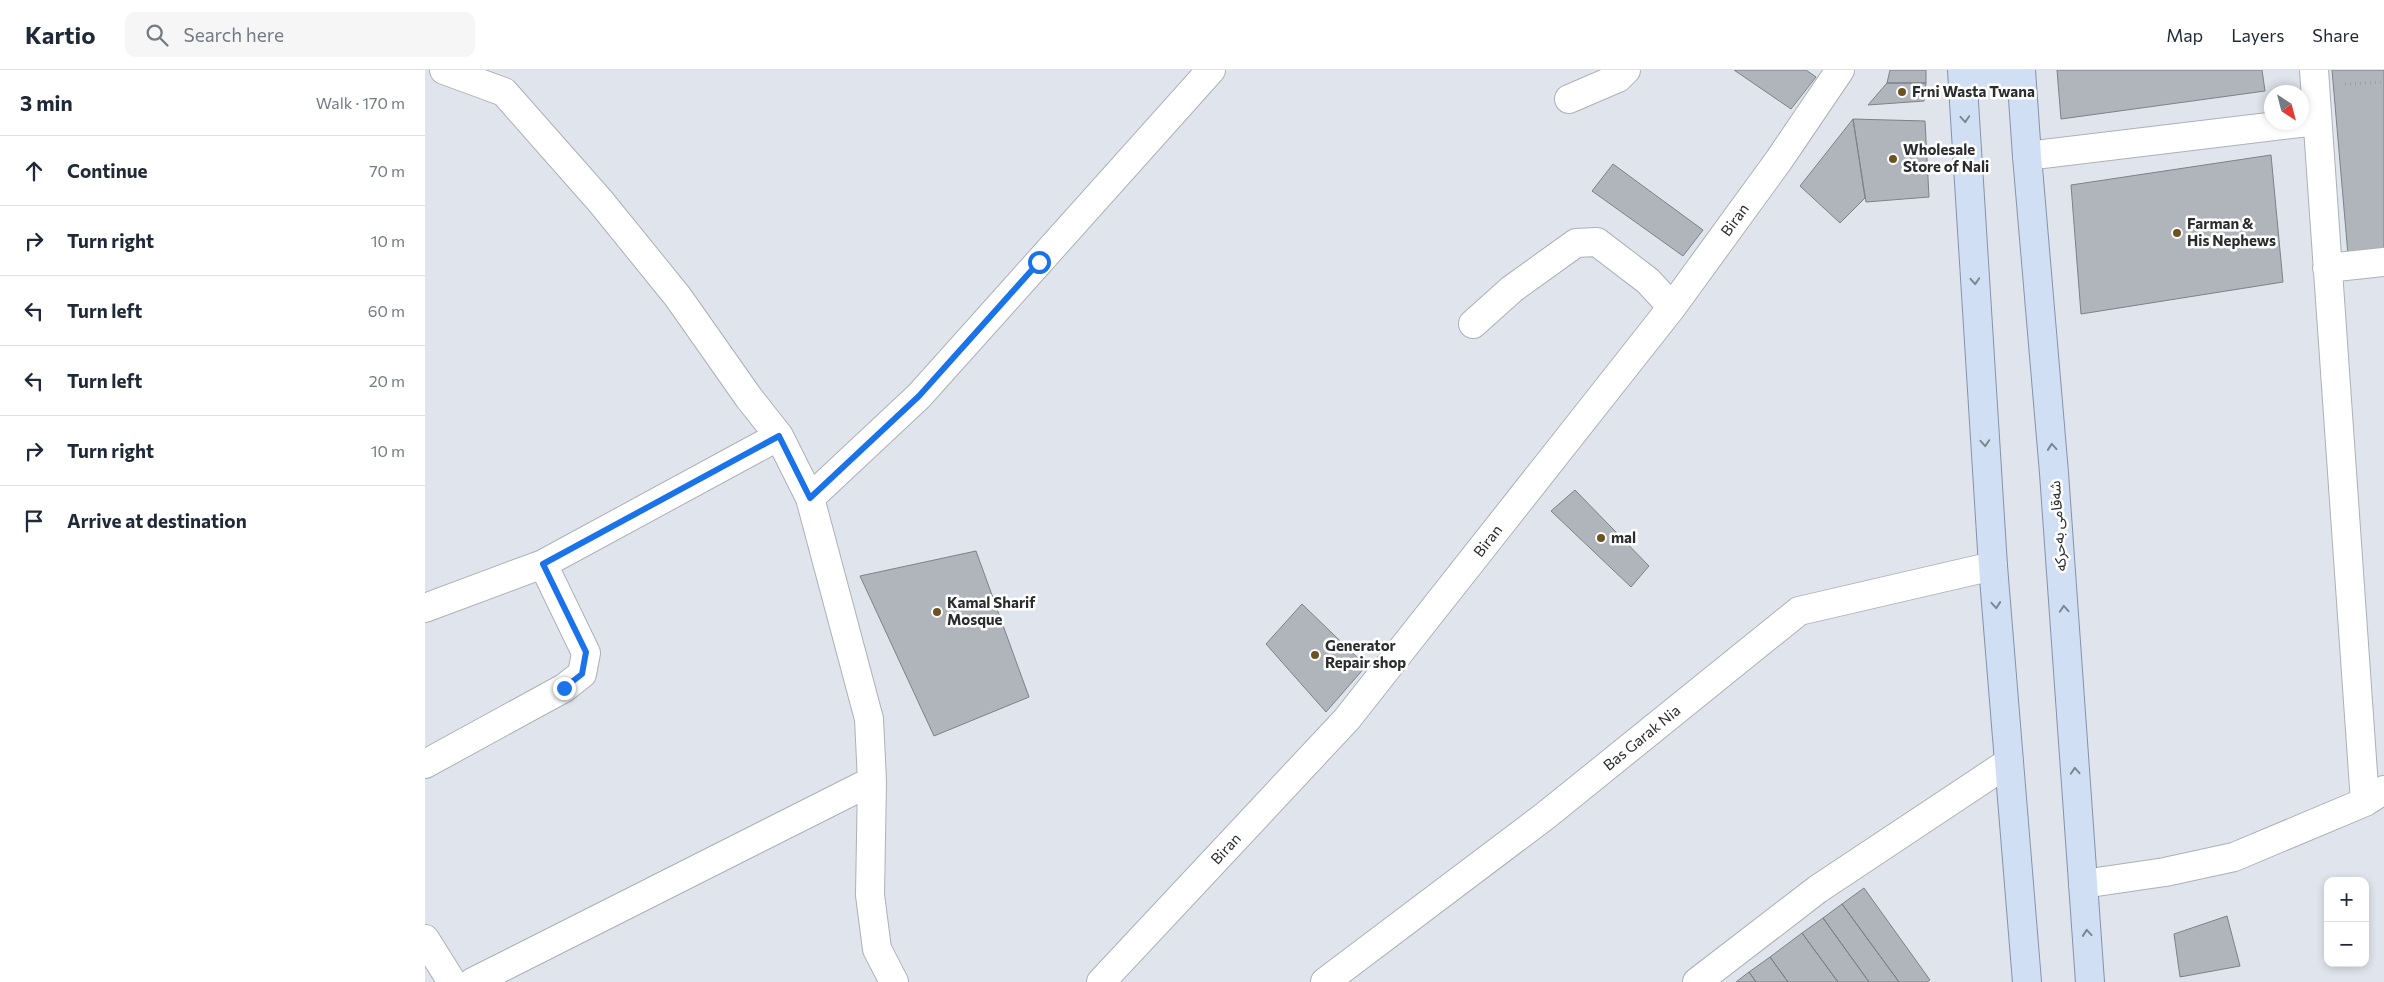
<!DOCTYPE html>
<meta charset="utf-8">
<style>
body{margin:0;font-family:Commissioner,"Noto Sans Arabic",sans-serif;background:#f6f6f7;color:#1f2937}
.controls{position:absolute;right:15px;bottom:15px;display:grid;overflow:hidden;border-radius:10px;box-shadow:0 2px 8px #0003}
.controls button{width:45px;height:45px;display:grid;place-items:center;padding:0;border:0;border-bottom:1px solid #e0e1e3;background:#fff;color:#1f2937;font:25px sans-serif}
.compass{position:absolute;left:1839px;top:15px;width:45px;height:45px;border-radius:50%;background:#fff;box-shadow:0 2px 8px #0003;rotate:144deg}
.stop{position:absolute;width:15px;height:15px;margin:-11px;border:4px solid #1a73e8;border-radius:50%;background:#fff}
.stop.end{background:#1a73e8;border-color:#fff;box-shadow:0 1px 5px #0008}
.list{margin:0;padding:0;list-style:none}
h2{display:flex;justify-content:space-between;align-items:center;height:65px;margin:0;padding:0 20px;font-size:21px}
h2 small{font-size:16px;font-weight:400;color:#747a83}
.list li{display:grid;grid-template-columns:32px 1fr auto;gap:15px;align-items:center;box-sizing:border-box;height:70px;padding:0 20px;border-top:1px solid #e0e1e3}
.list b{display:block;font-size:19px;white-space:nowrap}
.list em{font-size:16px;font-style:normal;color:#747a83}
.icon{flex:none;width:28px;height:28px;fill:none;stroke:currentColor;stroke-width:2;stroke-linecap:round;stroke-linejoin:round}
.map{position:relative;flex:none;width:1959px;height:912px;overflow:hidden}
header{display:flex;align-items:center;gap:30px;box-sizing:border-box;height:70px;padding:0 25px;background:#fff;border-bottom:1px solid #e0e1e3}
header strong{font-size:24px}
nav{display:flex;gap:28px;margin-inline-start:auto;font-size:18px}
.search{width:350px;height:45px;background:#f6f6f7;display:flex;align-items:center;gap:12px;box-sizing:border-box;padding:0 18px;border-radius:10px;color:#747a83;font-size:19px}
main{display:flex}
aside{flex:1;background:#fff}
.map>svg:first-child{display:block}
</style>
<header>
<strong>Kartio</strong>
<div class="search"><svg class="icon" aria-label="search" viewBox="0 0 24 24"><circle cx="10" cy="10" r="6"/><path d="M15 15l6 6"/></svg>Search here</div>
<nav><a>Map</a><a>Layers</a><a>Share</a></nav>
</header>
<main>
<aside>
<h2>3 min<small>Walk · 170 m</small></h2>
<ul class="list">
<li><svg class="icon" aria-label="ahead" viewBox="0 0 24 24"><path d="M12 20V5M6 11l6-6 6 6"/></svg><div><b>Continue</b></div><em>70 m</em></li>
<li><svg class="icon" aria-label="right" viewBox="0 0 24 24"><path d="M7 20v-9h11M14 6l5 5-5 5"/></svg><div><b>Turn right</b></div><em>10 m</em></li>
<li><svg class="icon" aria-label="left" viewBox="0 0 24 24"><path d="M17 20v-9H6M10 6l-5 5 5 5"/></svg><div><b>Turn left</b></div><em>60 m</em></li>
<li><svg class="icon" aria-label="left" viewBox="0 0 24 24"><path d="M17 20v-9H6M10 6l-5 5 5 5"/></svg><div><b>Turn left</b></div><em>20 m</em></li>
<li><svg class="icon" aria-label="right" viewBox="0 0 24 24"><path d="M7 20v-9h11M14 6l5 5-5 5"/></svg><div><b>Turn right</b></div><em>10 m</em></li>
<li><svg class="icon" aria-label="arrive" viewBox="0 0 24 24"><path d="M6 21V4h12l-3 4 3 4H6"/></svg><div><b>Arrive at destination</b></div></li>
</ul>
</aside>
<div class="map">
<svg width="1959" height="912" viewBox="0 0 1959 912">
<rect width="100%" height="100%" fill="#e0e4ec"/>
<path fill="#b0b4bb" stroke="#7d8188" d="M 1309,0 L 1381,0 L 1391,7 L 1366,39 Z
M 1465,0 L 1501,0 L 1501,13 L 1462,13 Z
M 1632,0 L 1837,0 L 1840,21 L 1636,49 Z
M 1907,0 L 1959,0 L 1959,181 L 1923,185 Z
M 1462,13 L 1501,13 L 1499,31 L 1443,35 Z
M 1428,49 L 1500,51 L 1504,127 L 1441,132 Z
M 1428,49 L 1440,128 L 1415,153 L 1375,116 Z
M 1846,85 L 1858,212 L 1656,244 L 1646,115 Z
M 1188,94 L 1278,160 L 1258,186 L 1167,121 Z
M 1150,420 L 1224,496 L 1206,517 L 1126,441 Z
M 551,481 L 604,627 L 509,666 L 435,506 Z
M 877,534 L 941,596 L 901,642 L 841,574 Z
M 1439,818 L 1505,910 L 1502,912 L 1474,912 L 1417,834 Z
M 1417,834 L 1474,912 L 1444,912 L 1398,848 Z
M 1802,846 L 1815,896 L 1755,907 L 1749,864 Z
M 1398,848 L 1444,912 L 1413,912 L 1377,863 Z
M 1377,863 L 1413,912 L 1363,912 L 1345,887 Z
M 1345,887 L 1363,912 L 1331,912 L 1324,902 Z
M 1324,902 L 1331,912 L 1311,912 Z"/>
<g fill="none" stroke-linecap="round" stroke-linejoin="round">
<defs>
<path id="minor" d="M 19,0 L 79,22 L 176,132 L 253,227 L 324,328 L 354,366 L 385,428 L 444,649 L 447,711 L 445,825 L 452,879 L 469,912
M 1889,0 L 1940,732
M 1144,29 L 1193,8 L 1201,0
M 1602,86 L 1892,51
M 1902,198 L 1959,192
M 1048,254 L 1087,219 L 1151,173 L 1172,172 L 1223,211 L 1247,237
M 385,428 L 494,326 L 786,0
M 0,538 L 118,494 L 354,366
M 0,694 L 139,618 L 157,604 L 161,583 L 118,494
M 1658,814 L 1740,802 L 1809,787 L 1940,732 L 1959,720
M 0,869 L 27,912
M 48,912 L 447,711
M 676,912 L 922,649 L 1247,237 L 1354,90 L 1415,0
M 900,912 L 1120,746 L 1374,541 L 1568,496
M 1272,912 L 1393,819 L 1584,692"/>
<path id="primary" d="M 1537,0 L 1568,496 L 1602,912
M 1548,0 C 1559,6 1576,10 1586,0
M 1596,0 L 1602,86 L 1629,403 L 1665,912"/>
</defs>
<use href="#minor" stroke="#acb1b8" stroke-width="30"/>
<use href="#primary" stroke="#8293ab" stroke-width="30"/>
<path stroke="#9c9fa5" stroke-width="3" stroke-dasharray="1 4" stroke-linecap="butt" d="M 1920,14 L 1959,12"/>
<use href="#minor" stroke="#fff" stroke-width="28"/>
<use href="#primary" stroke="#d1dff5" stroke-width="28"/>
</g>
<defs><path id="oneway-chevron" d="M-2-3.5L2.5 0L-2 3.5" fill="none" stroke-width="1.6" stroke-linecap="round" stroke-linejoin="round" transform="scale(1.25)"/></defs>
<g stroke="#7e8692">
<use href="#oneway-chevron" transform="translate(1540 49) rotate(86)"/>
<use href="#oneway-chevron" transform="translate(1550 211) rotate(86)"/>
<use href="#oneway-chevron" transform="translate(1560 373) rotate(86)"/>
<use href="#oneway-chevron" transform="translate(1627 377) rotate(-95)"/>
<use href="#oneway-chevron" transform="translate(1571 535) rotate(85)"/>
<use href="#oneway-chevron" transform="translate(1639 539) rotate(-94)"/>
<use href="#oneway-chevron" transform="translate(1650 701) rotate(-94)"/>
<use href="#oneway-chevron" transform="translate(1662 863) rotate(-95)"/>
</g>
<g fill="none" stroke-linecap="round" stroke-linejoin="round">
<path stroke="#1a73e8" stroke-width="6" d="M 139,618 L 157,604 L 161,582 L 118,494 L 354,366 L 385,428 L 494,326 L 614,192"/>
</g>
<g fill="#6d5224" stroke="#fff" stroke-width="2">
<circle cx="1477" cy="22" r="5"/>
<circle cx="1468" cy="89" r="5"/>
<circle cx="1752" cy="163" r="5"/>
<circle cx="1176" cy="468" r="5"/>
<circle cx="512" cy="542" r="5"/>
<circle cx="890" cy="585" r="5"/>
</g>
<g text-anchor="middle" stroke-width="5" stroke-linejoin="round" paint-order="stroke">
<g font-size="15" font-weight="bold" fill="#2a2c2e" stroke="#fff" text-anchor="start">
<text x="1487" y="27">Frni Wasta Twana</text>
<text x="1478" y="85">Wholesale<tspan x="1478" dy="17">Store of Nali</tspan></text>
<text x="1762" y="159">Farman &amp;<tspan x="1762" dy="17">His Nephews</tspan></text>
<text x="1186" y="473">mal</text>
<text x="522" y="538">Kamal Sharif<tspan x="522" dy="17">Mosque</tspan></text>
<text x="900" y="581">Generator<tspan x="900" dy="17">Repair shop</tspan></text>
</g>
<g font-size="15" fill="#2a2c2e" stroke="#fff">
<text transform="translate(1310 150) rotate(-54)" y="5">Biran</text>
<text transform="translate(1633 456) rotate(-94)" y="5">شەقامی بەحرکە</text>
<text transform="translate(1063 471) rotate(-52)" y="5">Biran</text>
<text transform="translate(1217 668) rotate(-39)" y="5">Bas Garak Nia</text>
<text transform="translate(801 779) rotate(-47)" y="5">Biran</text>
</g>
</g>
</svg>
<div class="controls">
<button>+</button>
<button>−</button>
</div>
<svg class="compass" viewBox="-18 -18 36 36"><path d="M0-13l5 13h-10z" fill="#e53935"/><path d="M0 13l5-13h-10z" fill="#747a83"/></svg>
<div class="stop" style="left:614px;top:192px"></div>
<div class="stop end" style="left:139px;top:618px"></div>
</div>
</main>
